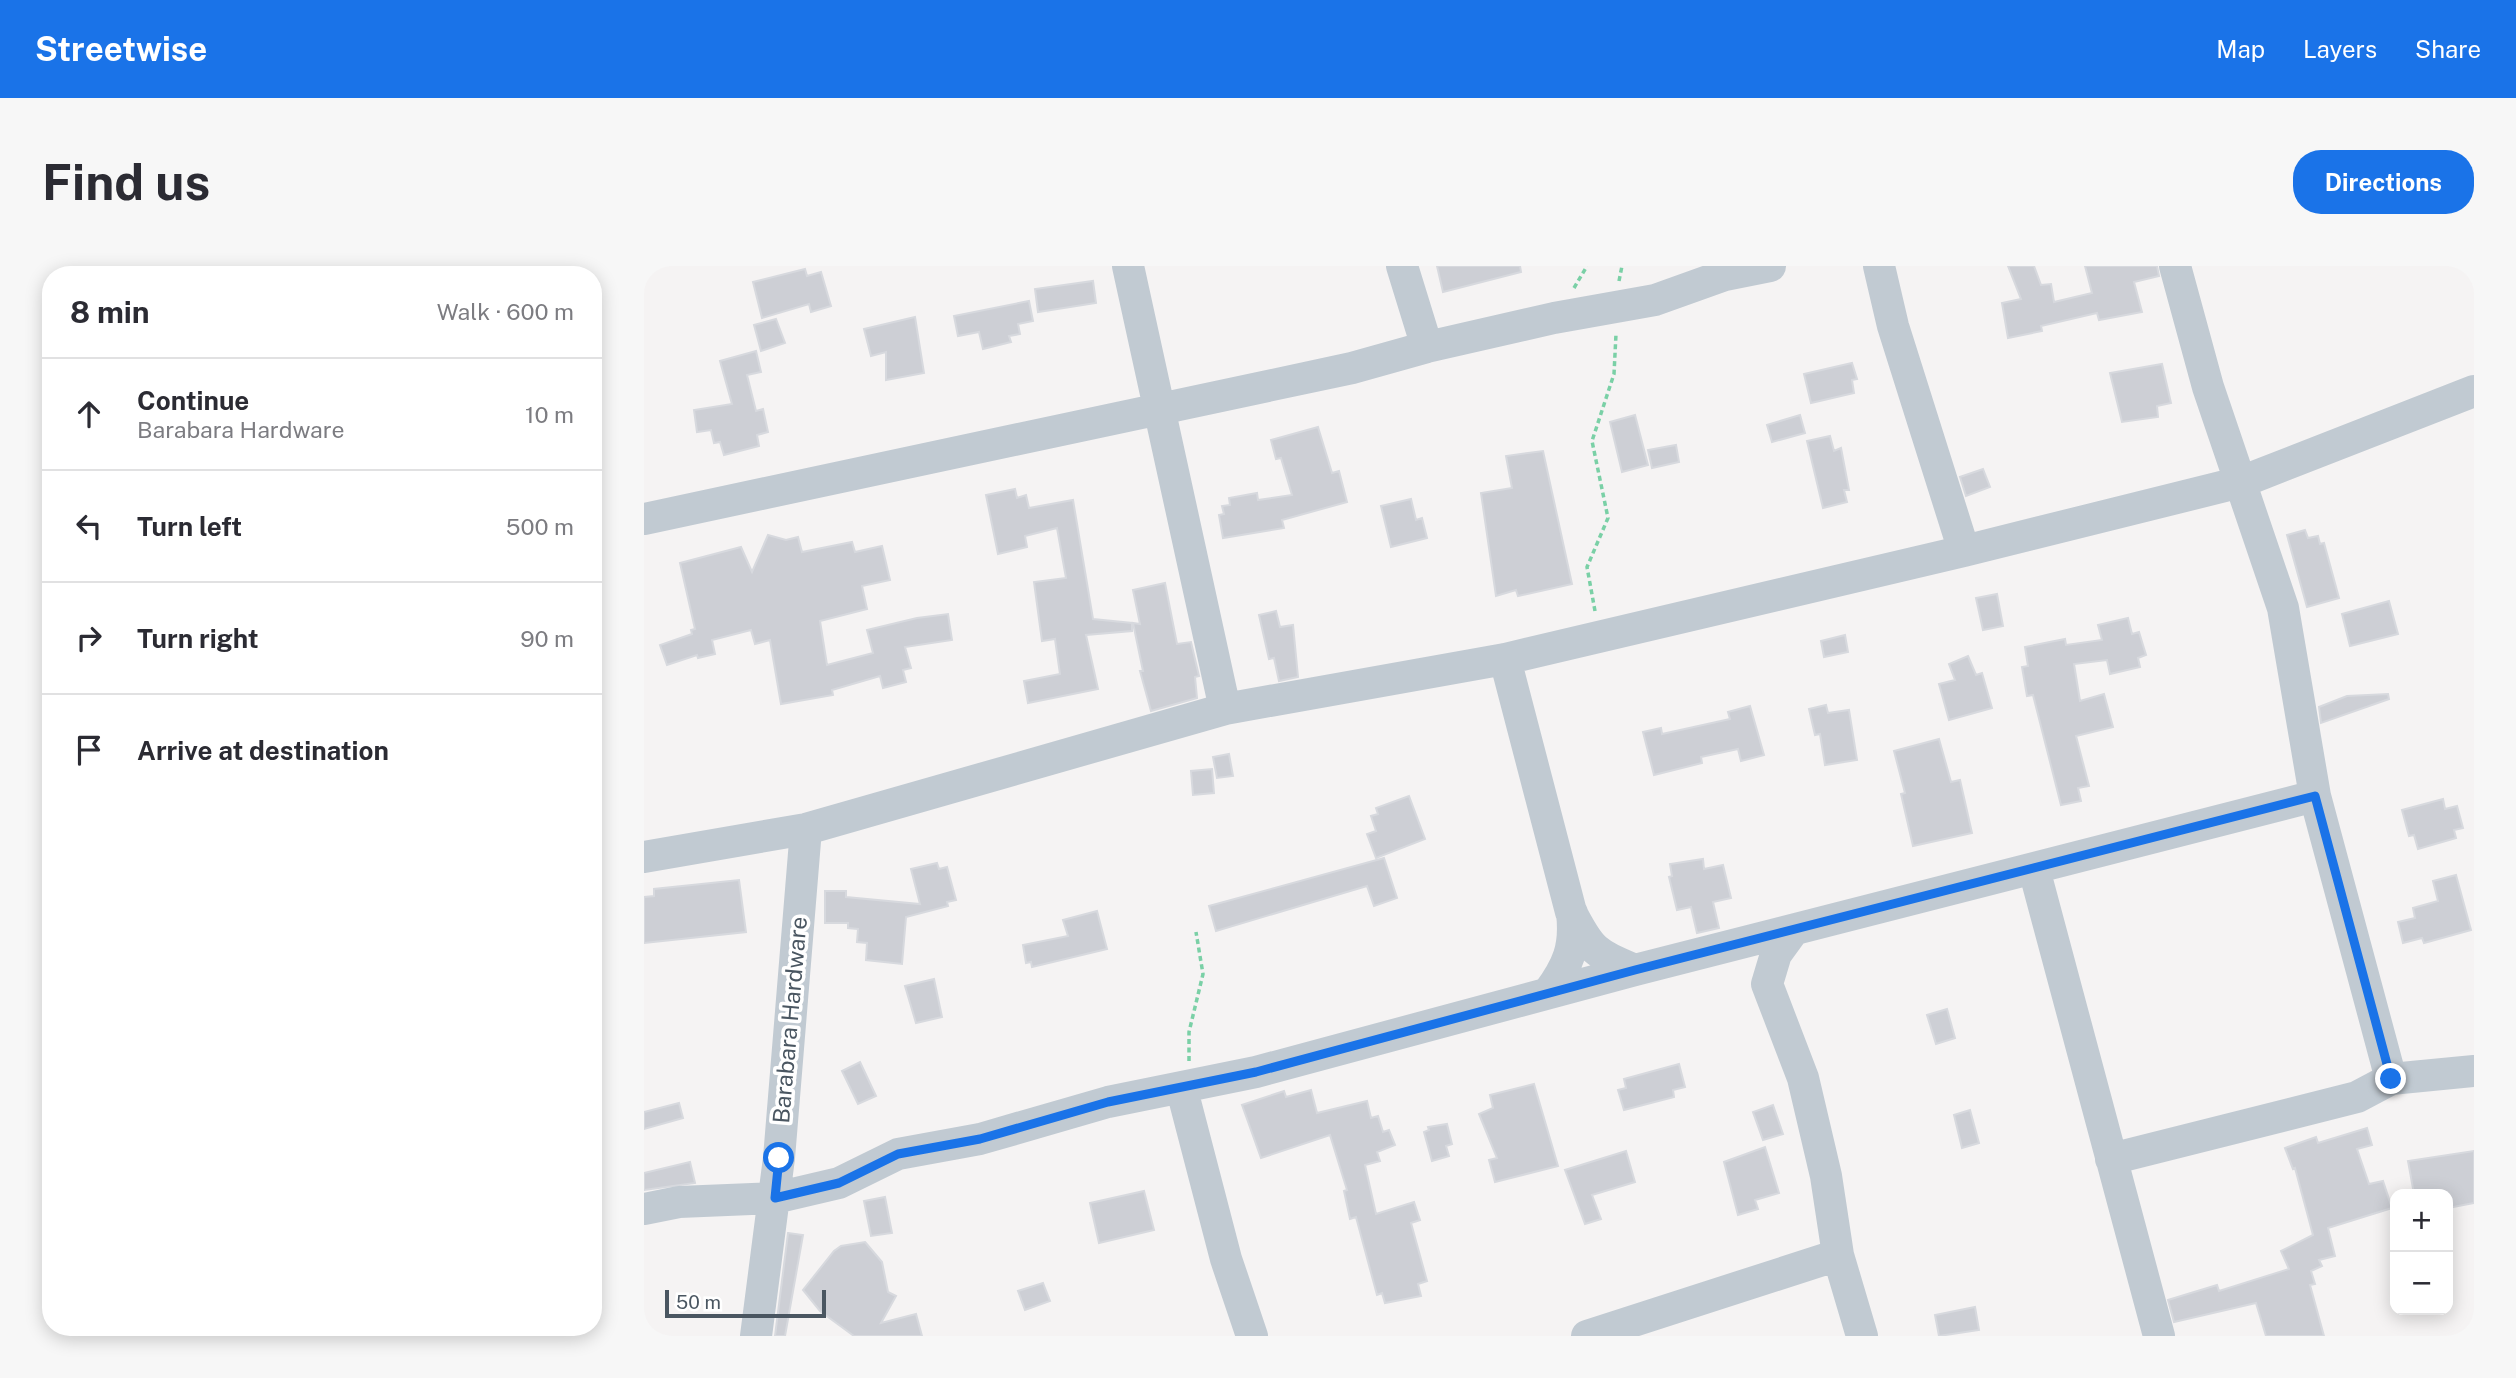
<!DOCTYPE html>
<meta charset="utf-8">
<style>
body{margin:0;font-family:"Public Sans",sans-serif;background:#f7f7f7;color:#2b2b33}
.controls{position:absolute;right:21px;bottom:21px;display:grid;overflow:hidden;border-radius:14px;box-shadow:0 4px 18px #0003}
.controls button{width:63px;height:63px;display:grid;place-items:center;padding:0;border:0;border-bottom:2px solid #e1e1e2;background:#fff;color:#2b2b33;font:35px sans-serif}
.scale{position:absolute;left:21px;bottom:18px;width:161px;box-sizing:border-box;padding-left:7px;border:4px solid #4a5661;border-top:0;font-size:19px;line-height:24px;white-space:nowrap;color:#4a5661;-webkit-text-stroke:5px #fff;paint-order:stroke}
.stop{position:absolute;width:21px;height:21px;margin:-16px;border:5px solid #1a73e8;border-radius:50%;background:#fff}
.stop.end{background:#1a73e8;border-color:#fff;box-shadow:0 2px 7px #0008}
.list{margin:0;padding:0;list-style:none}
h2{display:flex;justify-content:space-between;align-items:center;height:91px;margin:0;padding:0 28px;font-size:30px}
h2 small{font-size:23px;font-weight:400;color:#7c7c81}
.list li{display:grid;grid-template-columns:46px 1fr auto;gap:21px;align-items:center;box-sizing:border-box;height:112px;padding:0 28px;border-top:2px solid #e1e1e2}
.list b{display:block;font-size:26px;white-space:nowrap}
.list p{margin:0;font-size:23px;white-space:nowrap;color:#7c7c81}
.list em{font-size:23px;font-style:normal;color:#7c7c81}
.icon{flex:none;width:38px;height:38px;fill:none;stroke:currentColor;stroke-width:2;stroke-linecap:round;stroke-linejoin:round}
.map{position:relative;flex:none;width:1830px;height:1070px;overflow:hidden;border-radius:28px}
header{display:flex;align-items:center;gap:42px;box-sizing:border-box;height:98px;padding:0 35px;background:#1a73e8;color:#fff}
header strong{font-size:33px}
nav{display:flex;gap:38px;margin-inline-start:auto;font-size:24px}
.intro{display:flex;align-items:center;justify-content:space-between;box-sizing:border-box;height:168px;padding:0 42px}
h1{margin:0;font-size:49px}
.button{padding:18px 32px;border-radius:28px;background:#1a73e8;color:#fff;font-size:24px;font-weight:700}
main{display:flex;gap:42px;padding:0 42px}
aside{flex:1;background:#fff;border-radius:28px;box-shadow:0 4px 18px #0003}
.map>svg:first-child{display:block}
</style>
<header>
<strong>Streetwise</strong>
<nav><a>Map</a><a>Layers</a><a>Share</a></nav>
</header>
<div class="intro"><h1>Find us</h1><a class="button">Directions</a></div>
<main>
<aside>
<h2>8 min<small>Walk · 600 m</small></h2>
<ul class="list">
<li><svg class="icon" aria-label="ahead" viewBox="0 0 24 24"><path d="M12 20V5M6 11l6-6 6 6"/></svg><div><b>Continue</b><p>Barabara Hardware</p></div><em>10 m</em></li>
<li><svg class="icon" aria-label="left" viewBox="0 0 24 24"><path d="M17 20v-9H6M10 6l-5 5 5 5"/></svg><div><b>Turn left</b></div><em>500 m</em></li>
<li><svg class="icon" aria-label="right" viewBox="0 0 24 24"><path d="M7 20v-9h11M14 6l5 5-5 5"/></svg><div><b>Turn right</b></div><em>90 m</em></li>
<li><svg class="icon" aria-label="arrive" viewBox="0 0 24 24"><path d="M6 21V4h12l-3 4 3 4H6"/></svg><div><b>Arrive at destination</b></div></li>
</ul>
</aside>
<div class="map">
<svg width="1830" height="1070" viewBox="0 0 1830 1070">
<rect width="100%" height="100%" fill="#f5f3f3"/>
<path fill="#cdcfd5" stroke="#d7d9de" stroke-width="2" d="M 793,0 L 876,0 L 877,6 L 799,26 Z
M 1364,0 L 1390,0 L 1397,19 L 1407,18 L 1410,36 L 1448,27 L 1441,0 L 1513,0 L 1515,10 L 1490,16 L 1498,46 L 1455,54 L 1453,47 L 1397,60 L 1398,65 L 1364,72 L 1358,37 L 1377,33 Z
M 161,3 L 163,10 L 177,6 L 187,40 L 167,46 L 165,38 L 118,52 L 109,16 Z
M 449,15 L 452,37 L 394,46 L 391,23 Z
M 385,35 L 389,55 L 374,58 L 376,68 L 365,70 L 367,76 L 339,83 L 335,66 L 314,70 L 310,50 Z
M 271,51 L 280,107 L 242,114 L 242,86 L 227,90 L 220,63 Z
M 132,53 L 141,77 L 117,85 L 110,59 Z
M 112,85 L 117,106 L 103,109 L 112,145 L 119,143 L 124,166 L 113,169 L 115,180 L 80,189 L 76,176 L 70,177 L 67,164 L 53,166 L 50,144 L 88,138 L 76,95 Z
M 1208,97 L 1213,113 L 1208,114 L 1210,127 L 1167,137 L 1160,108 Z
M 1518,98 L 1527,137 L 1513,140 L 1514,151 L 1478,156 L 1466,107 Z
M 991,149 L 1004,199 L 978,206 L 966,156 Z
M 1156,149 L 1161,167 L 1128,176 L 1123,159 Z
M 674,161 L 688,207 L 695,205 L 703,236 L 638,254 L 640,262 L 579,272 L 575,249 L 580,248 L 578,240 L 586,239 L 585,232 L 613,227 L 614,234 L 648,229 L 637,192 L 632,193 L 627,174 Z
M 1186,170 L 1190,185 L 1197,182 L 1205,224 L 1200,224 L 1203,236 L 1179,242 L 1163,175 Z
M 1032,179 L 1035,196 L 1008,202 L 1004,184 Z
M 899,185 L 928,318 L 874,330 L 872,324 L 852,330 L 837,227 L 868,222 L 862,190 Z
M 1339,203 L 1346,221 L 1322,230 L 1316,211 Z
M 371,223 L 373,232 L 382,229 L 385,242 L 429,234 L 449,353 L 488,357 L 488,365 L 442,369 L 454,423 L 384,437 L 380,415 L 416,408 L 411,373 L 398,375 L 390,316 L 422,312 L 413,262 L 381,270 L 383,281 L 354,288 L 342,229 Z
M 767,233 L 772,254 L 778,252 L 783,272 L 747,281 L 737,240 Z
M 1661,264 L 1664,272 L 1674,270 L 1676,278 L 1680,277 L 1695,332 L 1663,341 L 1643,269 Z
M 124,269 L 142,274 L 154,271 L 158,286 L 208,276 L 211,286 L 238,280 L 246,314 L 218,320 L 223,343 L 176,355 L 183,399 L 229,387 L 223,364 L 273,352 L 304,348 L 308,374 L 261,381 L 267,402 L 259,404 L 262,416 L 239,422 L 236,410 L 188,424 L 189,429 L 137,438 L 126,374 L 111,378 L 107,364 L 68,374 L 71,388 L 54,392 L 53,389 L 23,399 L 16,379 L 48,368 L 47,364 L 51,363 L 36,297 L 97,281 L 108,306 Z
M 521,317 L 533,378 L 547,376 L 555,410 L 551,411 L 553,432 L 507,445 L 496,405 L 499,405 L 489,357 L 496,358 L 489,324 Z
M 1353,328 L 1359,360 L 1339,364 L 1332,332 Z
M 1745,335 L 1754,368 L 1706,380 L 1698,348 Z
M 632,345 L 636,361 L 649,359 L 654,411 L 635,415 L 630,392 L 625,393 L 615,349 Z
M 1484,352 L 1488,368 L 1495,366 L 1502,389 L 1494,392 L 1496,401 L 1466,408 L 1463,394 L 1430,398 L 1436,435 L 1460,428 L 1469,461 L 1432,470 L 1445,520 L 1434,522 L 1437,535 L 1417,539 L 1389,429 L 1383,430 L 1378,401 L 1384,400 L 1381,381 L 1421,373 L 1422,379 L 1458,374 L 1454,359 Z
M 1201,369 L 1204,386 L 1180,391 L 1177,375 Z
M 1324,390 L 1332,409 L 1338,407 L 1348,442 L 1305,454 L 1295,418 L 1311,414 L 1305,398 Z
M 1744,428 L 1745,433 L 1677,457 L 1675,441 L 1703,430 Z
M 1182,439 L 1184,447 L 1205,444 L 1213,494 L 1181,499 L 1176,468 L 1171,469 L 1165,443 Z
M 1106,440 L 1120,489 L 1097,495 L 1094,483 L 1057,491 L 1058,497 L 1010,509 L 999,466 L 1017,462 L 1018,468 L 1086,453 L 1084,446 Z
M 1295,473 L 1307,516 L 1316,514 L 1328,567 L 1269,580 L 1257,528 L 1261,527 L 1250,485 Z
M 585,488 L 589,510 L 573,512 L 569,491 Z
M 568,503 L 570,527 L 549,529 L 547,505 Z
M 765,530 L 781,573 L 732,592 L 723,568 L 732,565 L 727,550 L 734,548 L 732,542 Z
M 1799,533 L 1801,543 L 1813,540 L 1819,562 L 1810,564 L 1812,572 L 1774,583 L 1770,569 L 1765,570 L 1758,544 Z
M 740,592 L 753,632 L 730,640 L 723,620 L 572,665 L 565,640 Z
M 1059,593 L 1060,603 L 1079,599 L 1087,632 L 1069,636 L 1075,662 L 1053,667 L 1047,641 L 1033,644 L 1025,611 L 1028,610 L 1026,598 Z
M 293,597 L 295,603 L 303,601 L 312,634 L 303,636 L 304,640 L 262,651 L 258,698 L 222,694 L 223,677 L 213,676 L 214,663 L 204,662 L 204,657 L 181,657 L 181,625 L 202,625 L 202,631 L 276,638 L 267,603 Z
M 1812,609 L 1827,664 L 1780,677 L 1778,672 L 1759,677 L 1754,656 L 1771,652 L 1769,642 L 1794,635 L 1789,615 Z
M 95,614 L 102,666 L 0,677 L 0,631 L 10,630 L 10,623 Z
M 453,645 L 463,683 L 388,701 L 387,696 L 382,697 L 379,679 L 424,670 L 419,654 Z
M 290,713 L 298,751 L 272,757 L 261,720 Z
M 1303,743 L 1311,772 L 1292,778 L 1283,749 Z
M 216,796 L 232,830 L 214,838 L 198,805 Z
M 1035,798 L 1041,821 L 1029,824 L 1030,831 L 980,844 L 974,824 L 982,822 L 980,813 Z
M 890,818 L 914,900 L 851,916 L 845,894 L 853,892 L 835,848 L 849,842 L 846,829 Z
M 667,824 L 673,847 L 723,835 L 727,852 L 734,850 L 739,866 L 745,864 L 751,879 L 733,886 L 736,895 L 721,899 L 732,948 L 770,936 L 776,954 L 767,957 L 783,1015 L 774,1018 L 777,1030 L 741,1037 L 738,1027 L 733,1029 L 712,951 L 706,953 L 700,925 L 703,924 L 686,869 L 617,892 L 598,839 L 640,825 L 642,831 Z
M 35,837 L 39,852 L 0,863 L 0,846 Z
M 1129,839 L 1139,868 L 1119,874 L 1109,846 Z
M 1326,844 L 1335,877 L 1318,882 L 1310,849 Z
M 803,858 L 808,878 L 802,880 L 805,890 L 788,895 L 780,866 L 785,864 L 784,861 Z
M 1723,862 L 1728,879 L 1713,883 L 1725,918 L 1739,915 L 1748,942 L 1684,962 L 1691,990 L 1675,994 L 1678,1000 L 1667,1005 L 1671,1018 L 1666,1019 L 1680,1070 L 1622,1070 L 1612,1037 L 1530,1056 L 1524,1034 L 1573,1019 L 1575,1025 L 1645,1003 L 1637,985 L 1669,969 L 1651,902 L 1649,903 L 1641,882 L 1672,871 L 1674,877 Z
M 1121,881 L 1135,927 L 1111,934 L 1114,943 L 1094,949 L 1080,896 Z
M 982,885 L 991,916 L 948,929 L 957,953 L 941,958 L 921,904 Z
M 1830,885 L 1830,937 L 1804,942 L 1804,928 L 1770,928 L 1764,895 Z
M 46,896 L 51,917 L 0,924 L 0,907 Z
M 500,925 L 510,964 L 455,977 L 446,937 Z
M 241,931 L 248,967 L 227,970 L 220,935 Z
M 144,967 L 159,969 L 141,1070 L 131,1070 Z
M 221,976 L 238,996 L 244,1026 L 252,1030 L 237,1057 L 272,1048 L 278,1070 L 210,1070 L 176,1045 L 159,1024 L 190,985 L 197,980 Z
M 399,1017 L 406,1035 L 381,1044 L 374,1025 Z
M 1331,1041 L 1335,1064 L 1295,1070 L 1291,1049 Z"/>
<g fill="none" stroke-linecap="round" stroke-linejoin="round">
<path stroke="#7ad0a6" stroke-width="3.5" stroke-dasharray="5 3.5" stroke-linecap="butt" d="M 975,15 L 978,0
M 930,22 L 943,0
M 951,345 L 943,301 L 964,252 L 948,175 L 970,108 L 972,68
M 545,795 L 545,766 L 559,708 L 552,666"/>
<path stroke="#c1cad2" stroke-width="32" d="M 484,0 L 581,443
M 758,0 L 783,81
M 1235,0 L 1249,60 L 1320,285
M 1531,0 L 1564,121 L 1639,342 L 1671,530 L 1747,813 L 1830,805
M 0,253 L 708,102 L 783,81 L 910,52 L 1011,34 L 1081,9 L 1126,0
M 861,393 L 927,646 C 947,685 951,687 991,704
M 0,591 L 162,563 L 581,443 L 861,393 L 1320,285 L 1597,216 L 1830,125
M 1390,603 L 1515,1070
M 1148,666 L 1132,688 L 1123,718 L 1159,812 L 1182,910 L 1194,989 L 1218,1070
M 904,727 C 924,700 932,681 928,647
M 538,824 L 582,993 L 608,1070
M 1467,893 L 1713,831 L 1747,813
M 0,943 L 35,936 L 131,932 L 195,917 L 254,888 L 336,873 L 464,836 L 612,806 L 991,704 L 1671,530
M 112,1070 L 135,892 L 162,563
M 943,1070 L 1194,989"/>
</g>
<g fill="none" stroke-linecap="round" stroke-linejoin="round">
<path stroke="#1a73e8" stroke-width="9" d="M 135,892 L 131,932 L 195,917 L 254,888 L 336,873 L 464,836 L 612,806 L 991,704 L 1671,530 L 1747,813"/>
</g>
<g text-anchor="middle" stroke-width="7" stroke-linejoin="round" paint-order="stroke">
<g font-size="23" fill="#4a5661" stroke="#fff">
<text transform="translate(146 754) rotate(-85)" y="8">Barabara Hardware</text>
</g>
</g>
</svg>
<div class="controls">
<button>+</button>
<button>−</button>
</div>
<div class="scale">50 m</div>
<div class="stop" style="left:135px;top:892px"></div>
<div class="stop end" style="left:1747px;top:813px"></div>
</div>
</main>
